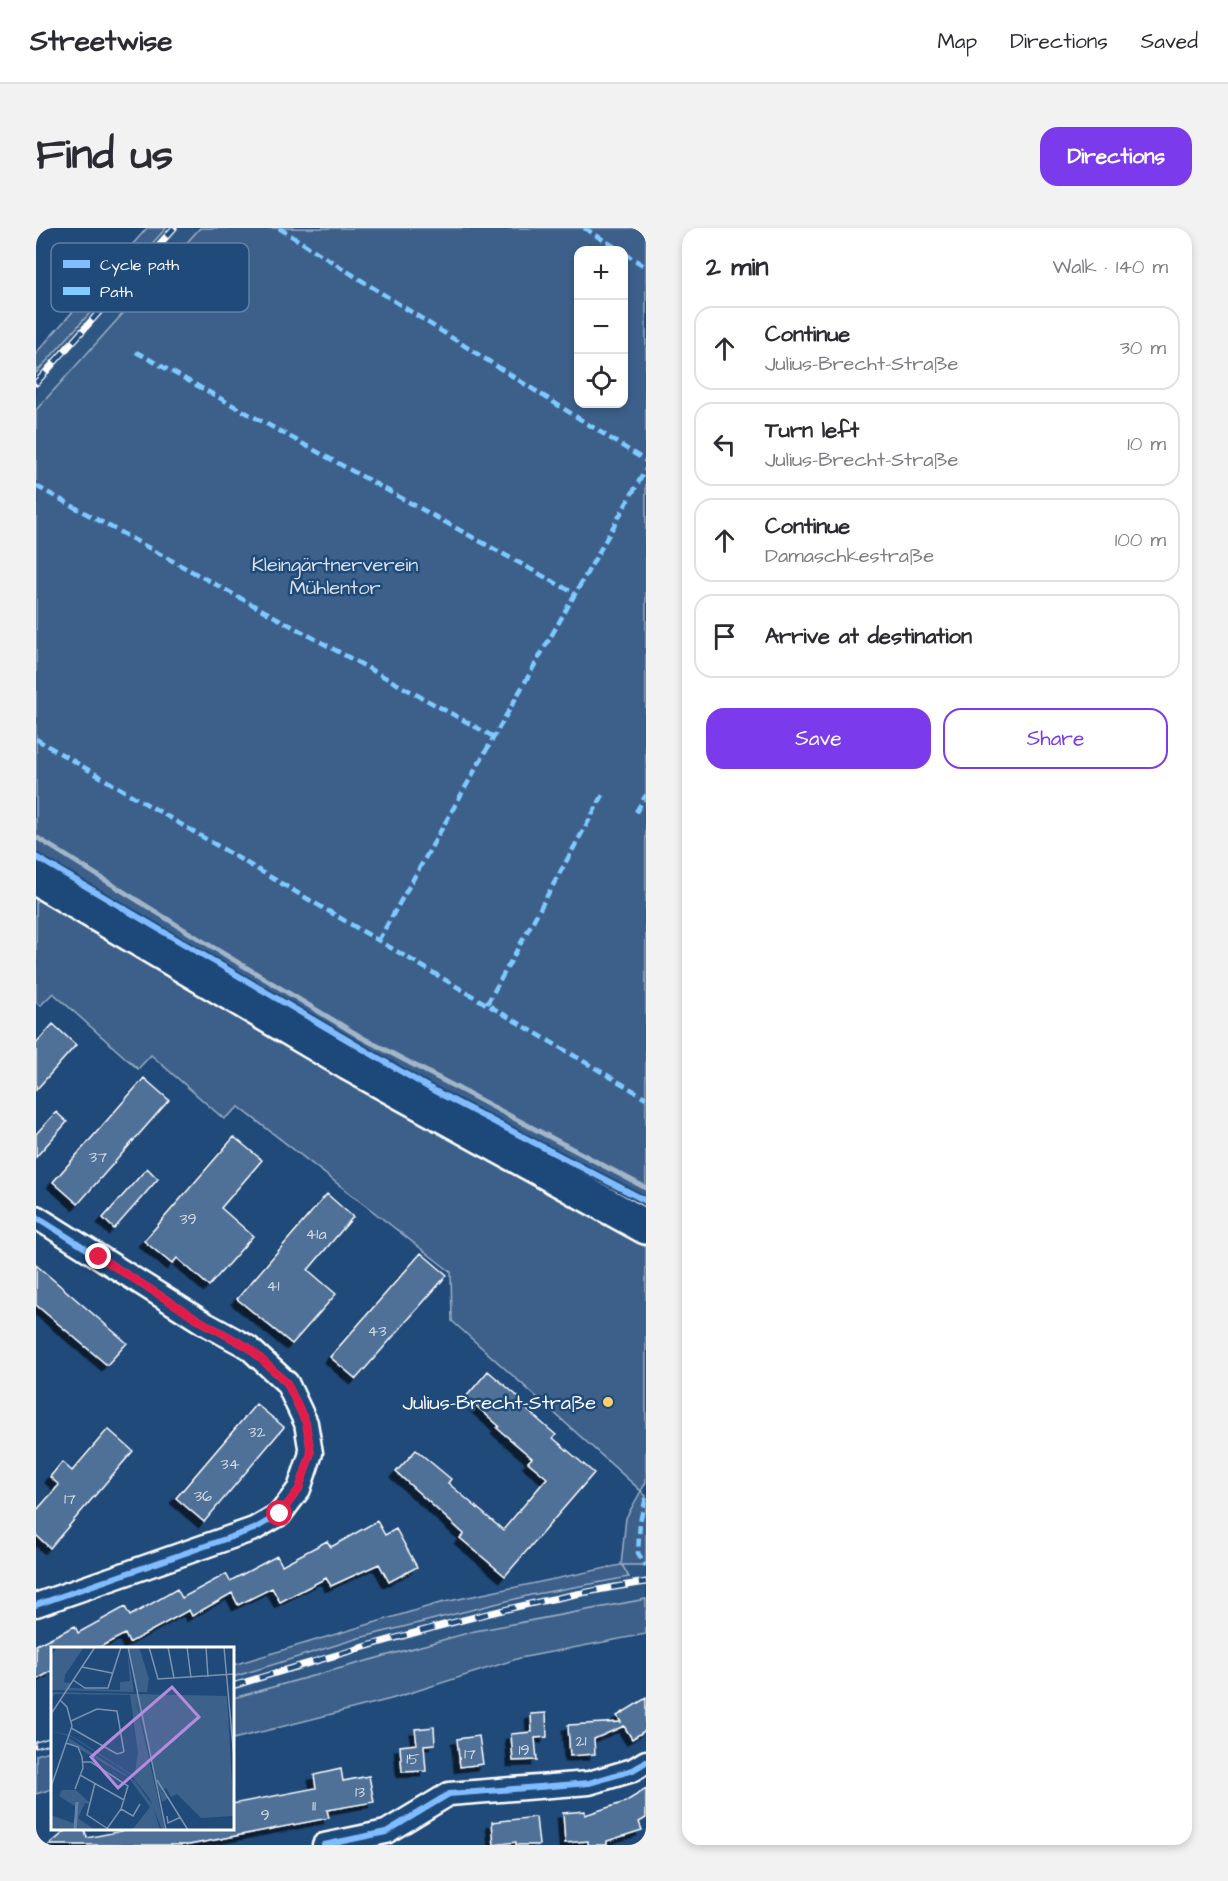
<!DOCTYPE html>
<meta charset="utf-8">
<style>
body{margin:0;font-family:"Architects Daughter",sans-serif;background:#f2f2f3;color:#2b2b33}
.controls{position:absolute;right:18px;top:18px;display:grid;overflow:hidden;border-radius:12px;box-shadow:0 3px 9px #0003}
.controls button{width:54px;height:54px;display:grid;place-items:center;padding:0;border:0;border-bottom:2px solid #e1e1e2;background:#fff;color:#2b2b33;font:30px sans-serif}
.stop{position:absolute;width:18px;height:18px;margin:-14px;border:4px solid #e11d48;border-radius:50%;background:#fff}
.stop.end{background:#e11d48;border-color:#fff;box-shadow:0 2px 6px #0008}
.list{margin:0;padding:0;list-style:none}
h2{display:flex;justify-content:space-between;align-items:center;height:78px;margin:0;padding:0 24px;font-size:26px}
h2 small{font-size:20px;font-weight:400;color:#7c7c81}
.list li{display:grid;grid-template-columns:39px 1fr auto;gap:18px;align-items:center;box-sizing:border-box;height:84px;margin:0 12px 12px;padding:0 12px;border:2px solid #e1e1e2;border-radius:18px}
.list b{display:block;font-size:22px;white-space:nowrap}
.list p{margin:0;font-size:20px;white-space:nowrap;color:#7c7c81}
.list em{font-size:20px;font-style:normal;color:#7c7c81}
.actions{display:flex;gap:12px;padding:18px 24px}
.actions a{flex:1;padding:14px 0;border:2px solid #7c3aed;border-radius:18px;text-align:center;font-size:21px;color:#7c3aed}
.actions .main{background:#7c3aed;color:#fff}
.icon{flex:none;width:33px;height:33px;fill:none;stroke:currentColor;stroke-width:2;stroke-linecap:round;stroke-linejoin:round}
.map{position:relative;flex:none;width:610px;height:1617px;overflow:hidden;border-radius:18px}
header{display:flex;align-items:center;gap:36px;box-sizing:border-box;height:84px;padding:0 30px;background:#fff;border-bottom:2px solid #e1e1e2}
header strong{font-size:28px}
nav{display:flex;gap:33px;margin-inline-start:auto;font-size:21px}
.intro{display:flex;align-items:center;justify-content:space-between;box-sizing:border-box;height:144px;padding:0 36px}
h1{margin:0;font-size:42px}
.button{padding:15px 27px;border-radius:18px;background:#7c3aed;color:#fff;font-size:21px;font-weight:700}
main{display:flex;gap:36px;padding:0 36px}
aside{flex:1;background:#fff;border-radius:18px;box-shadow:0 3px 9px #0003}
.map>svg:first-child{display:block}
</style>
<header>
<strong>Streetwise</strong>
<nav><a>Map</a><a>Directions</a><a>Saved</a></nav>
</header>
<div class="intro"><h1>Find us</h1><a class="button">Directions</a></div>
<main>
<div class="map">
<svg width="610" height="1617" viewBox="0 0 610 1617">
<defs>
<filter id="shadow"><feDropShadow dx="-5.5" dy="5.5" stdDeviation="0" flood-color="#0009"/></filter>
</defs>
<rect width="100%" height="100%" fill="#1f4a7a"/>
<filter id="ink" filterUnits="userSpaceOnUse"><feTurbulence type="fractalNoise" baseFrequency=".0167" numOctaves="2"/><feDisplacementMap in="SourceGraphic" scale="12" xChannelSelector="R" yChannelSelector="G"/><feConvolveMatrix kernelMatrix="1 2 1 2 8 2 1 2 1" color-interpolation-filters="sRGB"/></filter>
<g filter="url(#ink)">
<path fill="#2e5683" d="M 130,0 L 164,0 L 0,182 L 0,145 Z
M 586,1337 L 610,1337 L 610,1371 L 439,1403 L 197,1470 L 197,1449 L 323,1410 L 495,1367 L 593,1349 Z"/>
<path fill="#3c618b" stroke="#9eb0c5" stroke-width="1.5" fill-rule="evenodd" d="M 111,0 L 130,0 L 0,145 L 0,125 Z
M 164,0 L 610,0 L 610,982 L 393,867 L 0,634 L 0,182 ZM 542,22 L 588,22 L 588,176 L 542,176 Z
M 0,664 L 474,944 L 610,1019 L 610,1254 L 605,1263 L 610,1268 L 610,1337 L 586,1337 L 593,1349 L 495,1367 L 323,1410 L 197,1449 L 197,1437 L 404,1375 L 585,1337 L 590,1290 L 605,1263 L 416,1093 L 415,1044 L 203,879 L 188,891 L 115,827 L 102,841 L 17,765 L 4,778 L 0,774 Z
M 610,1371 L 610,1406 L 484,1430 L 355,1471 L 197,1511 L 197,1470 L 439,1403 Z
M 16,1522 L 16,1561 L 0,1566 L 0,1527 Z"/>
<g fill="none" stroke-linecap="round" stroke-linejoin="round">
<path stroke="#a3b5c8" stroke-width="5" d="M 0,609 L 165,712 L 325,809 L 610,960"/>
</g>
<path fill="#507197" stroke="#fff" stroke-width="1.5" filter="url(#shadow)" d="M 17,796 L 40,817 L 0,862 L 0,815 Z
M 108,850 L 133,872 L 42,976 L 17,954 Z
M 20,884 L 31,894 L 0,929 L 0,906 Z
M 198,909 L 226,932 L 185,980 L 217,1008 L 173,1058 L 141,1030 L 136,1036 L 108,1013 Z
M 111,940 L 122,951 L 78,1001 L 67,990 Z
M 291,966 L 317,989 L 272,1042 L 300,1066 L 256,1116 L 201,1071 Z
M 385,1025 L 411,1047 L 320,1151 L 294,1129 Z
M 0,1037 L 91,1115 L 71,1137 L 0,1077 Z
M 452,1143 L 486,1172 L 483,1175 L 520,1207 L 517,1210 L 558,1245 L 469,1348 L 424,1310 L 428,1306 L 360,1244 L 380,1222 L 415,1251 L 412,1255 L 467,1302 L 511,1250 L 492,1234 L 496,1230 L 461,1200 L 463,1198 L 430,1169 Z
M 220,1176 L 248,1199 L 168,1294 L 140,1270 Z
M 72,1201 L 97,1223 L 14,1320 L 0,1307 L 0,1283 L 23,1257 L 14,1249 L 26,1234 L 36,1243 Z
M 341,1293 L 349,1307 L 360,1301 L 381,1339 L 353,1354 L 343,1336 L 295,1358 L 290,1350 L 244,1374 L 236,1360 L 202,1377 L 196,1365 L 156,1388 L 153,1382 L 93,1415 L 89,1406 L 62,1420 L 16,1420 L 16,1443 L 0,1452 L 0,1417 L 39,1398 L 42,1405 L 89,1379 L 94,1388 L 141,1361 L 146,1370 L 190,1346 L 194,1353 L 241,1328 L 246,1337 L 291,1313 L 295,1319 Z
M 610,1470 L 610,1502 L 596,1511 L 588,1498 L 558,1511 L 559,1526 L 534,1528 L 532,1497 L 585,1494 L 581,1488 Z
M 510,1485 L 511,1509 L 499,1510 L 501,1532 L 477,1533 L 475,1506 L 496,1504 L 495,1486 Z
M 398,1499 L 399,1516 L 388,1517 L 390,1543 L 366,1544 L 364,1518 L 381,1516 L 379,1501 Z
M 443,1508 L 447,1536 L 424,1539 L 421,1511 Z
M 305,1541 L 307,1553 L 333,1548 L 338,1574 L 291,1582 L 293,1590 L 153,1617 L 13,1617 L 33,1600 L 48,1600 L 51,1610 L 86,1603 L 86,1600 L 196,1600 L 196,1576 L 280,1560 L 278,1547 Z
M 610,1561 L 610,1590 L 603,1594 L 606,1602 L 571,1613 L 571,1617 L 552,1617 L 552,1613 L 529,1615 L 527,1585 L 549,1583 L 549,1587 L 589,1574 Z
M 500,1589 L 503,1617 L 480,1617 L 480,1614 L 458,1617 L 456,1594 Z"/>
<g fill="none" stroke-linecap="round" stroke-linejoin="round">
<defs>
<path id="minor" d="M 0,989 L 168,1095 L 212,1119 L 251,1155 L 270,1195 L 275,1225 L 263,1261 L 244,1286 L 218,1301 L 0,1377
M 288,1617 L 350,1604 L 413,1566 L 553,1555 L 597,1542 L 610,1534"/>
<path id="primary" d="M 0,650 L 312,835 L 610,999"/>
</defs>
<use href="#minor" stroke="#fff" stroke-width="27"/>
<use href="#primary" stroke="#fff" stroke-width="38"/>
<use href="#minor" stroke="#1f4a7a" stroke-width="22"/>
<use href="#primary" stroke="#1f4a7a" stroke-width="33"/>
<defs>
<path id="rail" d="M 0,155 L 138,0
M 196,1458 C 333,1417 469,1375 610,1354
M 0,1517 L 16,1512"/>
</defs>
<use href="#rail" stroke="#fff" stroke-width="7"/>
<use href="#rail" stroke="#1f4a7a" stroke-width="4.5" stroke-dasharray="14" stroke-linecap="butt"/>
<path stroke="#80caff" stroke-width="4.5" stroke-dasharray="9 4.5" stroke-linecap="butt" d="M 243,0 L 610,233
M 548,0 L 584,22
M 588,25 L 610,39
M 100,124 L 538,365
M 0,258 L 458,509
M 0,511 L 610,870
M 600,584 L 610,567
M 342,713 L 610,241
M 451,776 L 567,567
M 610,1270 L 604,1293 L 602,1325 L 610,1338"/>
<defs>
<path id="cycleway" d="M 0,629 L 395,861 L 610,973
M 0,989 L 168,1095 L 212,1119 L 251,1155 L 270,1195 L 275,1225 L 263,1261 L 244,1286 L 218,1301 L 0,1377
M 288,1617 L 350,1604 L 413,1566 L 553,1555 L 597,1542 L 610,1534"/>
</defs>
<use href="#cycleway" stroke="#1f4a7a" stroke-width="10"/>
<use href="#cycleway" stroke="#80bcff" stroke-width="6"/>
</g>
</g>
<g fill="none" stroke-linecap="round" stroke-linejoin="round" filter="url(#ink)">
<path stroke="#e11d48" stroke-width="8" d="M 63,1029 L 168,1095 L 212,1119 L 251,1155 L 270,1195 L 275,1225 L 263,1261 L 244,1286"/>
</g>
<circle fill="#ffd166" stroke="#1f4a7a" stroke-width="2" cx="572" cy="1174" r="6"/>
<g text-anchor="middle" stroke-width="5" stroke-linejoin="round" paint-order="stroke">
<g font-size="16" fill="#d3dce5">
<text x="62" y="934">37</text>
<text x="152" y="996">39</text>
<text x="280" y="1011">41a</text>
<text x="237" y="1063">41</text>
<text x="341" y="1108">43</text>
<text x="221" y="1209">32</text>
<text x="194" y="1241">34</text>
<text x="167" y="1273">36</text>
<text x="34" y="1276">17</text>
<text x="545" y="1518">21</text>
<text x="488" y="1527">19</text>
<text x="434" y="1531">17</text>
<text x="377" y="1536">15</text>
<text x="324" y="1569">13</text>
<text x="278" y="1583">11</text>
<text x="229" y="1592">9</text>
</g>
<g font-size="20" fill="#d8dfe8" stroke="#1f4a7a">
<text x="299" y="343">Kleingärtnerverein<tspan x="299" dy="23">Mühlentor</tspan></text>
</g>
<g font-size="20" fill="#fff" stroke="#1f4a7a" text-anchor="end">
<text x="560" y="1181">Julius-Brecht-Straße</text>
</g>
</g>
<g transform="translate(15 1419)">
<rect width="183" height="183" fill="#1f4a7a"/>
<path d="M 6,0 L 33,0 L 14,28 L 13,35 L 19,36 L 19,41 L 69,43 L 69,35 L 79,34 L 76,0 L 83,45 L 0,43 L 0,9 ZM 77,0 L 88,0 L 98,32 L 96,45 L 176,47 L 86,45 ZM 0,45 L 176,49 L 183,169 L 150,171 L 126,147 L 120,150 L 115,141 L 110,144 L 118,151 L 111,155 L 84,49 L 114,183 L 111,183 L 99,152 L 80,128 L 21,90 L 0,84 L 19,88 L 29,94 L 80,127 L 84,125 L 87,106 L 79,48 L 4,47 L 1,51 ZM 18,91 L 84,134 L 102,159 L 109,183 L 81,183 L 99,160 L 78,131 L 18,96 ZM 11,143 L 25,143 L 40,157 L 34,156 L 27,171 L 44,183 L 0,183 L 0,168 L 22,176 L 24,170 L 25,160 L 8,149 Z" fill="#3c618b"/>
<path fill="none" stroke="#6583a4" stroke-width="3" d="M 24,183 L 26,155"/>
<path fill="none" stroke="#7992af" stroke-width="1.5" d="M 77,0 L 115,183M 98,0 L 107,32 L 183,27M 117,0 L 123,31M 136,0 L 140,31M 155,0 L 157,30M 173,0 L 183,111M 31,20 L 61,26M 22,33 L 34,41 L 57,41 L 70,0M 0,67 L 44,0M 20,74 L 46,62 L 66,64 L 73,105M 20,81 L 66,107 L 73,105M 15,96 L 27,100 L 31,110 L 32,121 L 24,142M 32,115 L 40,115 L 77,139 L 70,162 L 55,183M 29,128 L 73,153M 106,133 L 137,183M 44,136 L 36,168 L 57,182M 0,140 L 21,79 L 16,60 L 9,53M 70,162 L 82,169 L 89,157M 116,169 L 117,176 L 130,170"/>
<path fill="#b68bdc" fill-opacity="0.15" stroke="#b68bdc" stroke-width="3" d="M 121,40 L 148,70 L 67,141 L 40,110 Z"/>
<rect width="183" height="183" fill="none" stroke="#fff" stroke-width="3"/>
</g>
<rect x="15" y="15" width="198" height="69" rx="9" fill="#1f4a7a" stroke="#6280a2" stroke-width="1.5"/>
<rect x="27" y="32" width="27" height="8" fill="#80bcff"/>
<rect x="27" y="59" width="27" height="8" fill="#80caff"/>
<g font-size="16" fill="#fff">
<text x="64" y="42">Cycle path</text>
<text x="64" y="69">Path</text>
</g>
</svg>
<div class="controls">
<button>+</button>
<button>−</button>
<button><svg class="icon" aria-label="locate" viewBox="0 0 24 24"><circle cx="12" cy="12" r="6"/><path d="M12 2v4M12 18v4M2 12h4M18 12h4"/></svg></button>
</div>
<div class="stop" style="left:244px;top:1286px"></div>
<div class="stop end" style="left:63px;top:1029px"></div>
</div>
<aside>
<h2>2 min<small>Walk · 140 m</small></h2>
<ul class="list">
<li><svg class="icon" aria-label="ahead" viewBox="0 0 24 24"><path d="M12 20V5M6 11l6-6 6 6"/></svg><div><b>Continue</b><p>Julius-Brecht-Straße</p></div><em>30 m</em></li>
<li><svg class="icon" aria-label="left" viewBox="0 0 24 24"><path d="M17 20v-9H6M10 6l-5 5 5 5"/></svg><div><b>Turn left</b><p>Julius-Brecht-Straße</p></div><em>10 m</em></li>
<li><svg class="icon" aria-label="ahead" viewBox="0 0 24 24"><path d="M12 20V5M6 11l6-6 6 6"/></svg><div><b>Continue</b><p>Damaschkestraße</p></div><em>100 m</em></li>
<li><svg class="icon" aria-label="arrive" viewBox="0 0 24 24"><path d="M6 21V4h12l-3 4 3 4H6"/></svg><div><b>Arrive at destination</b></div></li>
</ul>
<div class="actions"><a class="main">Save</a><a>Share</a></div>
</aside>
</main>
